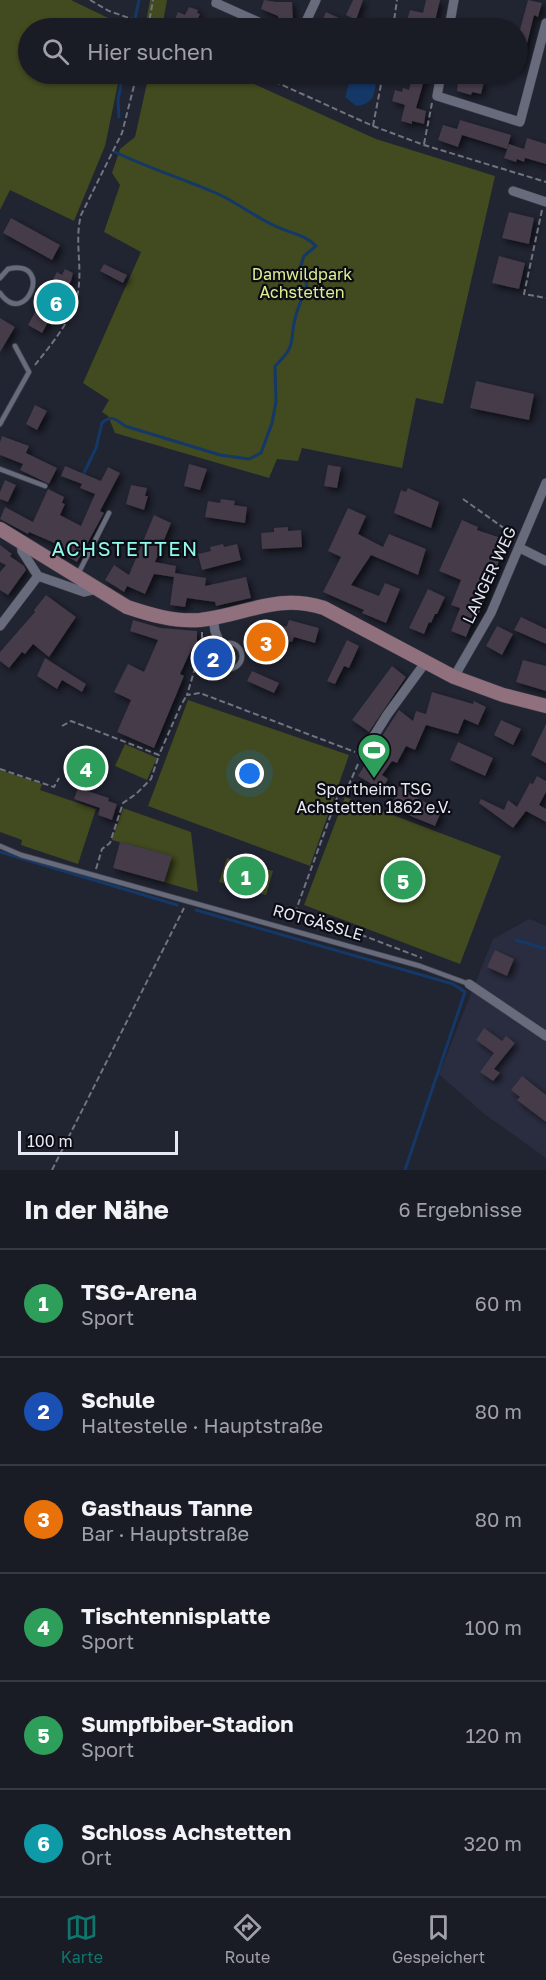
<!DOCTYPE html>
<html lang="de">
<meta charset="utf-8">
<style>
body{margin:0;font-family:"Golos Text",sans-serif;background:#262832;color:#f1f3f6}
.scale{position:absolute;left:18px;bottom:15px;width:160px;box-sizing:border-box;padding-left:6px;border:3px solid #e6e8f2;border-top:0;font-size:16px;line-height:21px;white-space:nowrap;color:#e6e8f2;-webkit-text-stroke:4px #0c0d14;paint-order:stroke}
.you{position:absolute;left:250px;top:774px;width:21px;height:21px;margin:-15px;border:4px solid #fff;border-radius:50%;background:#1a73e8;box-shadow:0 0 0 9px #1a73e833}
.badge{display:grid;place-items:center;width:39px;height:39px;border-radius:50%;background:#0f766e;color:#fff;font-size:20px;font-weight:700}
.pin{position:absolute;translate:-50% -50%;border:3px solid #fff;box-shadow:0 2px 6px #0006}
.list{margin:0;padding:0;list-style:none}
h2{display:flex;justify-content:space-between;align-items:center;height:78px;margin:0;padding:0 24px;font-size:26px}
h2 small{font-size:20px;font-weight:400;color:#9fa1a7}
.list li{display:grid;grid-template-columns:39px 1fr auto;gap:18px;align-items:center;box-sizing:border-box;height:108px;padding:0 24px;border-top:2px solid #373942}
.list b{display:block;font-size:22px;white-space:nowrap}
.list p{margin:0;font-size:20px;white-space:nowrap;color:#9fa1a7}
.list em{font-size:20px;font-style:normal;color:#9fa1a7}
.icon{flex:none;width:33px;height:33px;fill:none;stroke:currentColor;stroke-width:2;stroke-linecap:round;stroke-linejoin:round}
.map{position:relative;flex:none;width:546px;height:1170px;overflow:hidden}
.search{position:absolute;background:#191b25;box-shadow:0 2px 4px #0004;left:18px;right:18px;top:18px;height:66px;display:flex;align-items:center;gap:15px;box-sizing:border-box;padding:0 21px;border-radius:33px;color:#9fa1a7;font-size:22px}
.sheet{height:726px;background:#191b25}
nav{display:flex;justify-content:space-around;align-items:center;box-sizing:border-box;height:84px;border-top:2px solid #373942;background:#191b25;font-size:16px;color:#9fa1a7}
nav a{display:grid;justify-items:center;gap:3px}
nav .on{color:#0f766e}
.map>svg:first-child{display:block}
</style>
<div class="map">
<svg width="546" height="1170" viewBox="0 0 546 1170">
<defs>
<filter id="shadow"><feDropShadow dx="3.5" dy="3.5" stdDeviation="3" flood-color="#0009"/></filter>
</defs>
<rect width="100%" height="100%" fill="#212431"/>
<path fill="#2a2d40" d="M 529,919 L 546,926 L 546,1158 L 483,1113 L 439,1074 L 493,939 Z"/>
<path fill="#424a1f" d="M 0,0 L 71,0 L 129,28 L 28,28 L 28,74 L 120,74 L 105,146 L 74,221 L 10,190 L 0,210 Z
M 150,0 L 167,0 L 162,28 L 146,22 Z
M 149,74 L 232,74 L 376,139 L 495,176 L 443,404 L 416,398 L 402,468 L 302,448 L 298,461 L 277,459 L 269,478 L 115,433 L 108,416 L 102,412 L 109,400 L 83,383 L 141,252 L 104,232 L 120,185 L 112,173 L 120,149 L 135,137 Z
M 188,700 L 349,755 L 310,866 L 148,806 Z
M 125,744 L 157,758 L 147,780 L 115,766 Z
M 0,770 L 42,784 L 40,790 L 96,809 L 78,864 L 21,845 L 22,840 L 0,832 Z
M 345,797 L 501,856 L 460,964 L 304,905 Z
M 123,808 L 191,832 L 198,892 L 164,882 L 171,856 L 112,840 Z
M 227,858 L 273,871 L 266,895 L 219,882 Z"/>
<path fill="#143867" d="M 352,74 L 377,74 C 374,91 377,104 356,106 L 345,97 Z"/>
<g fill="none" stroke-linecap="round" stroke-linejoin="round">
<path stroke="#143867" stroke-width="3" d="M 133,28 L 139,0
M 119,117 L 118,100 L 123,74
M 83,475 L 96,448 L 102,423 C 111,414 117,420 125,426 L 220,455 L 249,459 L 261,453 L 272,423 L 276,402 L 275,366 C 299,343 288,342 296,315 C 299,304 304,295 307,284 L 299,271 L 304,256 L 316,246 C 305,234 289,233 275,226 C 255,217 238,203 218,194 C 184,179 148,168 115,152
M 0,852 L 177,905
M 196,910 L 453,984 L 465,992 L 405,1170
M 516,940 L 546,949"/>
</g>
<path fill="#443a48" filter="url(#shadow)" d="M 264,0 L 276,2 L 292,2 L 293,21 L 279,20 L 278,16 L 261,9 Z
M 353,0 L 363,0 L 356,20 L 346,15 Z
M 426,0 L 440,0 L 435,21 L 426,19 L 423,28 L 405,28 L 410,10 L 423,13 Z
M 528,0 L 542,3 L 538,17 L 534,15 L 520,72 L 518,72 L 518,37 Z
M 189,7 L 198,10 L 197,13 L 200,14 L 194,28 L 183,28 L 173,24 L 178,12 L 185,15 Z
M 326,12 L 341,19 L 337,28 L 319,28 Z
M 413,74 L 426,74 L 416,108 L 426,111 L 424,124 L 412,121 L 412,124 L 401,121 L 405,105 L 392,101 L 395,90 L 402,92 L 403,88 L 409,90 Z
M 459,74 L 470,76 L 469,79 L 484,82 L 481,94 L 472,92 L 471,95 L 457,91 Z
M 460,120 L 511,135 L 507,149 L 462,135 L 458,147 L 438,140 L 443,125 L 457,129 Z
M 527,138 L 546,144 L 546,164 L 525,158 L 524,162 L 517,159 L 516,162 L 504,158 L 509,144 L 524,149 Z
M 509,212 L 534,218 L 529,244 L 502,238 Z
M 11,218 L 60,245 L 52,260 L 3,233 Z
M 499,256 L 525,263 L 519,289 L 492,283 Z
M 104,264 L 127,275 L 123,283 L 100,271 Z
M 65,269 L 73,273 L 71,281 L 60,300 L 68,304 L 58,321 L 51,317 L 42,333 L 28,325 L 57,272 L 62,275 Z
M 0,318 L 15,327 L 0,352 Z
M 476,381 L 534,394 L 529,420 L 470,408 Z
M 35,405 L 47,411 L 37,430 L 26,424 Z
M 2,436 L 29,446 L 26,453 L 57,468 L 49,484 L 20,470 L 23,464 L 0,455 L 0,442 Z
M 189,464 L 207,469 L 200,490 L 184,486 Z
M 328,465 L 341,467 L 337,488 L 324,486 Z
M 65,466 L 101,481 L 108,467 L 120,473 L 100,511 L 104,513 L 77,562 L 56,550 L 59,545 L 29,532 L 28,534 L 0,519 L 5,507 L 33,522 L 48,489 L 64,497 L 62,503 L 65,504 L 60,515 L 81,526 L 95,494 L 80,488 L 82,484 L 61,476 Z
M 5,480 L 16,485 L 8,502 L 0,499 L 0,492 Z
M 131,485 L 147,488 L 145,496 L 148,496 L 144,510 L 126,504 Z
M 408,488 L 439,502 L 431,528 L 394,513 L 401,490 L 406,492 Z
M 221,499 L 235,501 L 234,505 L 247,507 L 245,523 L 205,517 L 208,501 L 220,503 Z
M 348,508 L 366,516 L 358,534 L 383,547 L 389,534 L 426,549 L 418,575 L 371,555 L 351,585 L 379,596 L 385,583 L 400,589 L 386,623 L 362,613 L 364,610 L 323,592 L 341,557 L 328,551 Z
M 154,515 L 171,523 L 155,562 L 176,566 L 175,573 L 206,578 L 205,586 L 246,577 L 251,598 L 216,606 L 215,602 L 187,598 L 185,607 L 170,605 L 174,577 L 154,574 L 145,594 L 127,586 L 124,592 L 105,580 L 114,565 L 129,575 Z
M 462,520 L 478,527 L 477,530 L 507,540 L 478,616 L 475,615 L 466,637 L 451,631 L 460,608 L 451,605 L 461,580 L 439,571 Z
M 288,527 L 288,531 L 301,530 L 302,547 L 262,549 L 261,533 L 274,532 L 274,528 Z
M 223,544 L 224,547 L 237,544 L 241,560 L 202,570 L 198,554 L 211,551 L 210,547 Z
M 0,545 L 12,554 L 10,556 L 24,566 L 26,570 L 8,595 L 0,590 L 0,572 L 6,565 L 0,562 Z
M 428,589 L 445,597 L 437,614 L 435,614 L 431,623 L 429,622 L 424,634 L 409,628 Z
M 46,595 L 76,617 L 49,657 L 33,644 L 25,654 L 22,652 L 9,668 L 0,661 L 0,652 L 35,612 L 34,610 Z
M 521,617 L 546,629 L 546,644 L 514,630 Z
M 133,620 L 161,628 L 197,631 L 197,648 L 192,648 L 180,674 L 184,676 L 154,748 L 117,732 L 131,700 L 114,692 L 128,664 L 144,672 L 158,640 L 130,631 Z
M 289,620 L 319,628 L 315,643 L 294,637 L 292,642 L 279,639 L 280,643 L 276,643 L 277,654 L 260,655 L 258,630 L 287,626 Z
M 497,626 L 513,634 L 502,655 L 486,646 Z
M 347,640 L 359,646 L 349,668 L 344,666 L 335,684 L 327,681 Z
M 45,658 L 86,684 L 82,692 L 62,680 L 57,689 L 37,676 Z
M 523,660 L 546,666 L 546,691 L 516,682 Z
M 392,666 L 406,677 L 369,732 L 352,720 Z
M 252,671 L 279,683 L 274,693 L 247,681 Z
M 432,692 L 473,704 L 474,701 L 486,707 L 478,725 L 464,719 L 458,734 L 426,725 L 415,750 L 406,746 L 397,763 L 392,761 L 382,775 L 388,779 L 382,790 L 358,776 L 367,761 L 375,766 L 381,756 L 379,750 L 375,747 L 399,710 L 413,721 L 416,711 L 426,714 Z
M 501,720 L 521,729 L 513,745 L 494,735 Z
M 546,724 L 546,763 L 531,755 Z
M 458,742 L 493,758 L 485,776 L 450,760 Z
M 537,776 L 546,781 L 546,792 L 539,805 L 546,809 L 546,822 L 526,811 L 513,828 L 479,803 L 481,799 L 504,810 L 508,800 L 517,807 L 530,783 L 533,784 Z
M 399,786 L 441,812 L 435,826 L 391,808 Z
M 78,788 L 109,798 L 108,801 L 117,804 L 112,820 L 98,815 L 100,808 L 74,799 Z
M 120,842 L 172,856 L 164,882 L 113,868 Z
M 495,950 L 514,959 L 507,976 L 487,967 Z
M 484,1028 L 502,1041 L 506,1036 L 515,1043 L 494,1069 L 500,1073 L 493,1081 L 480,1072 L 494,1053 L 476,1040 Z
M 522,1076 L 546,1095 L 546,1122 L 517,1100 L 520,1097 L 511,1090 Z"/>
<g fill="none" stroke-linecap="round" stroke-linejoin="round">
<defs>
<path id="lane" d="M 0,278 L 8,269 C 55,258 26,330 0,293
M 0,424 L 29,372 L 15,346
M 0,469 L 45,486
M 78,574 L 109,513
M216 656a13 13 0 1 1 26 0a13 13 0 1 1-26 0Z
M 0,846 L 21,855 L 420,966 L 469,984"/>
<path id="street" d="M 217,0 L 216,3 L 272,28
M 303,28 L 316,0
M 449,28 L 454,0
M 441,74 L 437,96 L 520,122 L 546,23
M 513,191 L 546,202
M 21,542 L 22,551 L 38,576 L 84,592 L 97,589
M 520,548 L 546,561
M 213,617 L 215,631 L 221,646
M 0,626 L 38,576
M 454,677 L 491,613 L 546,483
M 362,755 L 387,715 L 425,663
M 469,984 L 546,1036"/>
<path id="secondary" d="M 0,529 L 127,607 C 151,615 175,622 200,620 C 247,615 275,593 324,608 L 454,677 L 503,695 L 546,706"/>
</defs>
<use href="#lane" stroke="#40424d" stroke-width="6"/>
<use href="#street" stroke="#40424d" stroke-width="10"/>
<use href="#secondary" stroke="#40424d" stroke-width="15"/>
<path stroke="#717480" stroke-width="2" stroke-dasharray="6 3" stroke-linecap="butt" d="M 90,0 L 109,11 L 158,28
M 148,28 L 153,0
M 393,28 L 397,0
M 258,74 L 373,126 L 424,145 L 546,182
M 373,126 L 383,74
M 424,144 L 432,103
M 542,210 L 524,294 L 546,298
M 35,365 C 53,342 77,315 79,284 C 81,261 75,238 81,215 L 122,133 L 137,74
M 463,499 L 515,536
M 202,632 L 202,645 L 187,695 L 200,693 L 355,752
M 62,726 L 71,721 L 159,755 L 181,705 L 187,695
M 358,764 L 347,789 L 341,787 L 296,910 L 422,958
M 0,769 L 54,787 L 59,778
M 96,869 L 102,849 L 110,843 L 123,803 L 136,794 L 151,779 L 159,755
M 52,1170 L 184,908"/>
<use href="#lane" stroke="#686b7b" stroke-width="4.5"/>
<use href="#street" stroke="#686b7b" stroke-width="9"/>
<use href="#secondary" stroke="#90707d" stroke-width="14"/>
</g>
<defs>
<symbol id="stadium-pin" viewBox="-11 -11 22 30"><path d="M0 17L-7.5 6A9.5 9.5 0 1 1 7.5 6Z" fill="#2e9e5b" stroke="#0c0d14"/><path d="M0-5a6.5 5 0 1 0 0 10a6.5 5 0 1 0 0-10ZM-3.5-1.8h7v3.6h-7Z" fill="#fff"/></symbol>
</defs>
<g fill-rule="evenodd">
<use href="#stadium-pin" x="355" y="731" width="38" height="52"/>
</g>
<g text-anchor="middle" stroke-width="4.5" stroke-linejoin="round" paint-order="stroke">
<g font-size="16" fill="#dcf091" stroke="#0c0d14">
<text x="302" y="280">Damwildpark<tspan x="302" dy="18">Achstetten</tspan></text>
</g>
<g font-size="16" fill="#e6e8f2" stroke="#0c0d14">
<text transform="translate(489 575) rotate(-65)" y="6">LANGER WEG</text>
<text transform="translate(318 922) rotate(16)" y="6">ROTGÄSSLE</text>
</g>
<g font-size="16" fill="#e6e8f2" stroke="#0c0d14">
<text x="374" y="795">Sportheim TSG<tspan x="374" dy="18">Achstetten 1862 e.V.</tspan></text>
</g>
<g font-size="20" letter-spacing="1.5" fill="#90faee" stroke="#0c0d14">
<text x="125" y="556">ACHSTETTEN</text>
</g>
</g>
</svg>
<div class="scale">100 m</div>
<div class="you"></div>
<div class="pin badge" style="left:246px;top:876px;background:#2e9e5b">1</div>
<div class="pin badge" style="left:213px;top:658px;background:#1a4fb4">2</div>
<div class="pin badge" style="left:266px;top:642px;background:#e8710a">3</div>
<div class="pin badge" style="left:86px;top:768px;background:#2e9e5b">4</div>
<div class="pin badge" style="left:403px;top:880px;background:#2e9e5b">5</div>
<div class="pin badge" style="left:56px;top:302px;background:#0f9aa8">6</div>
<div class="search"><svg class="icon" aria-label="search" viewBox="0 0 24 24"><circle cx="10" cy="10" r="6"/><path d="M15 15l6 6"/></svg>Hier suchen</div>
</div>
<section class="sheet">
<h2>In der Nähe<small>6 Ergebnisse</small></h2>
<ul class="list">
<li><span class="badge" style="background:#2e9e5b">1</span><div><b>TSG-Arena</b><p>Sport</p></div><em>60 m</em></li>
<li><span class="badge" style="background:#1a4fb4">2</span><div><b>Schule</b><p>Haltestelle · Hauptstraße</p></div><em>80 m</em></li>
<li><span class="badge" style="background:#e8710a">3</span><div><b>Gasthaus Tanne</b><p>Bar · Hauptstraße</p></div><em>80 m</em></li>
<li><span class="badge" style="background:#2e9e5b">4</span><div><b>Tischtennisplatte</b><p>Sport</p></div><em>100 m</em></li>
<li><span class="badge" style="background:#2e9e5b">5</span><div><b>Sumpfbiber-Stadion</b><p>Sport</p></div><em>120 m</em></li>
<li><span class="badge" style="background:#0f9aa8">6</span><div><b>Schloss Achstetten</b><p>Ort</p></div><em>320 m</em></li>
</ul>
</section>
<nav>
<a class="on"><svg class="icon" aria-label="map" viewBox="0 0 24 24"><path d="M3 6l6-2 6 2 6-2v14l-6 2-6-2-6 2zM9 4v14M15 6v14"/></svg>Karte</a>
<a><svg class="icon" aria-label="directions" viewBox="0 0 24 24"><path d="M12 3l9 9-9 9-9-9zM9 14v-3h6M13 9l2 2-2 2"/></svg>Route</a>
<a><svg class="icon" aria-label="saved" viewBox="0 0 24 24"><path d="M7 4h10v16l-5-4-5 4z"/></svg>Gespeichert</a>
</nav>
